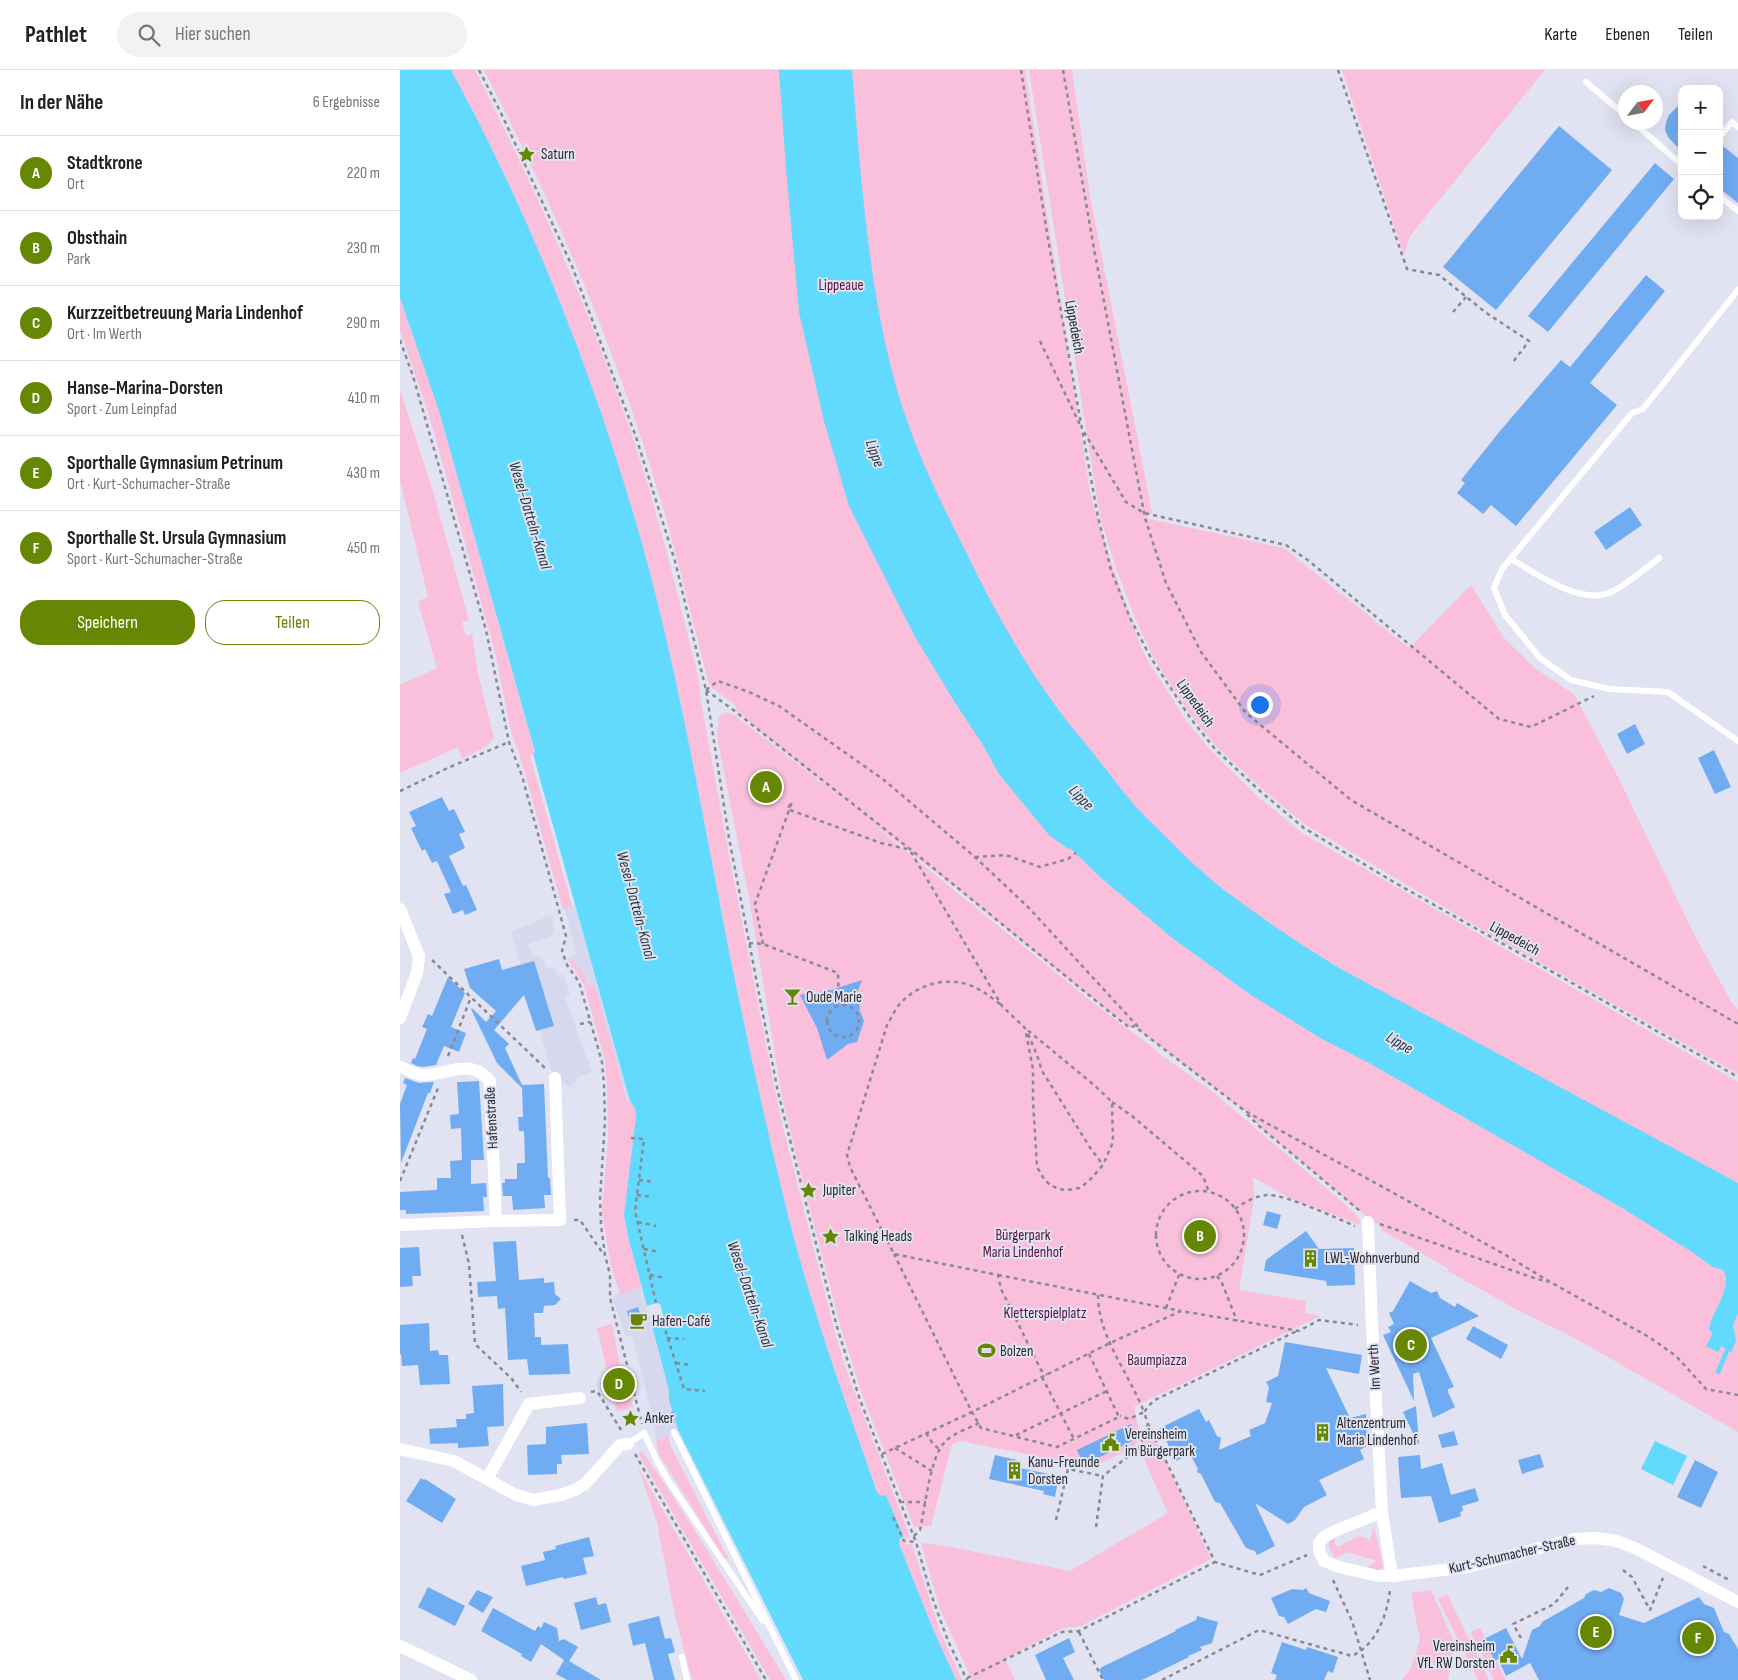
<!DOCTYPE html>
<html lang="de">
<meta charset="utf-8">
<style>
body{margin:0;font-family:"Sofia Sans Condensed",sans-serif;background:#f2f2f2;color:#222}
.controls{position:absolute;right:15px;top:15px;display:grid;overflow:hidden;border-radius:10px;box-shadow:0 5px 20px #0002}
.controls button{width:45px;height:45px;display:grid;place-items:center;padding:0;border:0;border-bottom:1px solid #e0e0e0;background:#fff;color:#222;font:25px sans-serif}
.compass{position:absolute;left:1218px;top:15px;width:45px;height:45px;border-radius:50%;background:#fff;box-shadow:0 5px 20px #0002;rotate:58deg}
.you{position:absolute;left:859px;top:634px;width:18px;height:18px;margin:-12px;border:4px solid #fff;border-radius:50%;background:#1a73e8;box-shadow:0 0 0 8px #1a73e833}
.badge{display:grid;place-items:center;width:32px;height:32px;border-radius:50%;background:#668703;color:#fff;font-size:16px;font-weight:700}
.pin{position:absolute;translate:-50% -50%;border:2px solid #fff;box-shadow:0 1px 5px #0006}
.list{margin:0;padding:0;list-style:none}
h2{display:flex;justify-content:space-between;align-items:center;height:65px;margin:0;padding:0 20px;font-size:21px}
h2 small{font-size:16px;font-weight:400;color:#767676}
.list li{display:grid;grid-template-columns:32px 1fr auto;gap:15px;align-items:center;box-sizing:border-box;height:75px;padding:0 20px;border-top:1px solid #e0e0e0}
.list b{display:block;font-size:19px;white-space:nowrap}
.list p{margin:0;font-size:16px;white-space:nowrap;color:#767676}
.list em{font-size:16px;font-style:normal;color:#767676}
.actions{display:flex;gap:10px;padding:15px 20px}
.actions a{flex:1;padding:11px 0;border:1px solid #668703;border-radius:20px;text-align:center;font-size:18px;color:#668703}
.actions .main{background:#668703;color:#fff}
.icon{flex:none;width:28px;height:28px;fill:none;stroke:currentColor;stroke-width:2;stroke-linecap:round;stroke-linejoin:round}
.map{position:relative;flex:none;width:1338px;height:1610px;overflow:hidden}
header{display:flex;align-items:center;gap:30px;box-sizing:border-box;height:70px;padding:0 25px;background:#fff;border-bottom:1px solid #e0e0e0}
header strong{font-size:24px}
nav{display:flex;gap:28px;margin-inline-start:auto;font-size:18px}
.search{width:350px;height:45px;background:#f2f2f2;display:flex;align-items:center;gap:12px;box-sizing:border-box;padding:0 18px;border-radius:28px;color:#767676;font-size:19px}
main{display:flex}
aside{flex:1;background:#fff}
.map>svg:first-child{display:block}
</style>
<header>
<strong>Pathlet</strong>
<div class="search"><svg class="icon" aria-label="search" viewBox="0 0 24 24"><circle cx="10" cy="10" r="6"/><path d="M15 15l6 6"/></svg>Hier suchen</div>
<nav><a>Karte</a><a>Ebenen</a><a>Teilen</a></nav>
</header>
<main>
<aside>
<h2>In der Nähe<small>6 Ergebnisse</small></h2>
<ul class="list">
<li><span class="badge">A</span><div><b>Stadtkrone</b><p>Ort</p></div><em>220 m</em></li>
<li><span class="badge">B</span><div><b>Obsthain</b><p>Park</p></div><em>230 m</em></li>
<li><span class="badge">C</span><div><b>Kurzzeitbetreuung Maria Lindenhof</b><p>Ort · Im Werth</p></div><em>290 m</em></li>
<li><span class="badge">D</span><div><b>Hanse-Marina-Dorsten</b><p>Sport · Zum Leinpfad</p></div><em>410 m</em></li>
<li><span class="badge">E</span><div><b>Sporthalle Gymnasium Petrinum</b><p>Ort · Kurt-Schumacher-Straße</p></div><em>430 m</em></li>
<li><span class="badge">F</span><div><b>Sporthalle St. Ursula Gymnasium</b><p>Sport · Kurt-Schumacher-Straße</p></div><em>450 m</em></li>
</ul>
<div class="actions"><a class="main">Speichern</a><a>Teilen</a></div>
</aside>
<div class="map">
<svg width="1338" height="1610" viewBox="0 0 1338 1610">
<rect width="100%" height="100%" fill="#e2e3f2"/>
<path fill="#d7d7ee" d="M 175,835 L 230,1031 L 235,1038 L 216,1033 L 186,916 L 170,887 L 176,883 L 165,839 Z
M 151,845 L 154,860 L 152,866 L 128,874 L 132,886 L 136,885 L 140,887 L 144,891 L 146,899 L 154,896 L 157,906 L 163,904 L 170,925 L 165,927 L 192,1002 L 180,1006 L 170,1018 L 151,1000 L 111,862 Z
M 241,1217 L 260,1282 L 269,1320 L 269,1330 L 278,1360 L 256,1371 L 253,1349 L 232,1266 L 225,1266 L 213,1228 L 219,1223 Z"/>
<path fill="#f9bfdb" d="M 51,0 L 75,0 C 142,132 202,267 246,409 C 266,475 282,543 299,610 L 301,631 L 332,801 L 380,1045 L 435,1263 L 447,1302 L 510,1467 L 506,1470 L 486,1425 L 481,1426 L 477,1422 C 443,1325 408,1229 384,1129 C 364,1047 346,964 329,881 C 305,758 284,636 253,515 C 207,339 138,159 51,0 Z
M 84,0 L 625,0 L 690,422 L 710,489 L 742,580 L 748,591 L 787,652 L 812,682 L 857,726 L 902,763 L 1338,1012 L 1338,1362 L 1173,1267 L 1114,1238 L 1048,1201 L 1049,1199 L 983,1161 L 979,1154 L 968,1152 L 965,1145 L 859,1056 L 845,1041 L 735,957 L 730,958 L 664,906 L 569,828 L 454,739 L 692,932 L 747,973 L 764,987 L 813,1022 L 954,1142 L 960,1151 L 960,1155 L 889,1128 L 853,1107 L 854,1129 L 839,1220 L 906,1231 L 905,1243 L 920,1246 L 734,1337 L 740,1367 L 734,1377 L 693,1397 L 560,1371 L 552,1374 L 531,1456 L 514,1457 L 461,1322 L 441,1258 L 400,1101 L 382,1027 L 350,833 L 317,667 L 319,646 L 327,642 L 336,646 L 433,722 L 354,656 L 336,640 L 335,635 L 312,618 L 309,614 C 293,553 279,491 261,431 C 217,282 155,137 84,0 Z
M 629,0 L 672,0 L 690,126 L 752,442 L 745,448 L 884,478 L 1009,578 L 1071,515 L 1104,568 L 1136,599 L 1174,624 L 1218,707 L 1295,866 L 1332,933 L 1338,939 L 1338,1004 L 1091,865 L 906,755 L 862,719 L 817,677 L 792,647 L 753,587 L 735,548 L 716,498 L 700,447 Z
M 942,0 L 1145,0 L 1010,166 L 1004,185 Z
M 0,228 L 39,341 L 135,683 L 130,685 L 172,836 L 163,840 L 123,696 L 110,657 L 96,586 L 60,455 L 29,345 L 0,260 Z
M 0,320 L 32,418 L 69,550 L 62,552 L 66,566 L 72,564 L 78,603 L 94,668 L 87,676 L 62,689 L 58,677 L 0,703 L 0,615 L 37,598 L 18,531 L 28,527 L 0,410 Z
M 168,886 L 183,902 L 187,915 L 190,914 L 191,917 L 195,916 L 227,1032 L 230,1031 L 235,1038 L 236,1047 L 224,1145 L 229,1171 L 241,1217 L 220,1224 L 211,1196 L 202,1142 L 208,1069 L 207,1015 L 205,990 L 184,915 L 169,891 Z
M 212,1254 L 220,1295 L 223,1294 L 233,1338 L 217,1342 L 197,1258 Z
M 748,1354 L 811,1489 L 681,1556 L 663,1558 L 605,1589 L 615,1610 L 572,1610 L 540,1539 L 521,1473 L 546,1476 L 670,1501 L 768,1443 L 739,1378 Z
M 268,1365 L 271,1377 L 328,1488 L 325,1490 L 259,1384 L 256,1371 Z
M 242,1381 C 294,1455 339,1533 386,1610 L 370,1610 L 239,1385 Z
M 239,1399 L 361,1610 L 292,1610 L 275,1545 L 257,1453 Z
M 974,1456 L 983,1496 L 978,1502 L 966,1498 L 977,1491 L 947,1482 L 935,1488 L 929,1478 L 929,1469 L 935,1466 L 935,1474 L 938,1477 L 959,1466 L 970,1470 Z
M 500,1469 L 505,1474 L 512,1474 L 540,1562 L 562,1610 L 556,1610 L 533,1559 L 499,1474 Z
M 1031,1520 L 1054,1572 L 1048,1610 L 1002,1610 L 1011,1598 L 1020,1570 L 1011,1523 Z
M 1047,1524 L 1089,1610 L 1078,1610 L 1038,1529 Z
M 1080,1558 L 1106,1610 L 1094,1610 L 1071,1562 Z"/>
<path fill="#61dafe" d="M 0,0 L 51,0 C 138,159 207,339 253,514 C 284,636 305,758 329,881 C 346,964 364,1047 384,1129 C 408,1229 443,1325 477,1422 L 481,1426 L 486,1425 L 504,1467 L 500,1469 L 499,1474 L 533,1559 L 556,1610 L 403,1610 L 278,1360 L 269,1330 L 269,1320 L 252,1256 L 265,1251 L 260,1234 L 256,1233 L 247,1236 L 229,1171 L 224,1145 L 236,1047 L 235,1038 L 230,1031 L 133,684 L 135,682 L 39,341 L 0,228 Z
M 379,0 L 452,0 C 461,107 468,220 498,323 C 514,377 538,427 563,476 C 596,545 635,614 684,672 C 700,691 715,712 731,731 C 740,742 751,752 761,762 C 781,782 801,802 824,820 C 861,848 900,874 939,898 L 1338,1113 L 1338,1243 L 1333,1255 L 1336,1271 L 1331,1282 L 1321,1276 L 1318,1282 L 1306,1276 L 1313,1263 L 1309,1260 C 1310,1243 1334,1218 1323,1200 L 1313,1197 L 1292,1182 L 1224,1139 L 971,994 L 922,969 L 851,925 L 771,867 L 699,806 L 670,778 L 668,779 L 649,765 L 599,704 L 583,675 L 554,631 L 514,565 L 449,436 L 424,351 L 399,242 L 386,98 Z
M 1255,1371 L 1287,1386 L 1273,1415 L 1241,1399 Z"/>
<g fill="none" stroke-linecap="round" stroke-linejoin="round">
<path stroke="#61dafe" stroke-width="4.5" d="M 1318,1302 L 1329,1276"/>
</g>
<path fill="#70acf1" d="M 1282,32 L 1282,82 L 1268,67 L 1265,60 L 1266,52 L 1269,45 Z
M 1159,56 L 1212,100 L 1096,240 L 1043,197 Z
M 1319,73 L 1338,88 L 1338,133 L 1319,118 Z
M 1255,93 L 1274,109 L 1148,262 L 1128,246 Z
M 1246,205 L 1265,221 L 1190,313 L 1217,335 L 1116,456 L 1091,435 L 1083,444 L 1057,423 L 1065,413 L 1061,410 L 1100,361 L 1161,290 L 1170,297 Z
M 1230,437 L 1242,455 L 1206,480 L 1194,462 Z
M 1235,654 L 1245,674 L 1227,684 L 1217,664 Z
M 1314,680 L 1331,717 L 1315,724 L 1298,688 Z
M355 716a11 11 0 1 1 22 0a11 11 0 1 1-22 0Z
M 42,727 L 49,741 L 54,739 L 65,762 L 59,764 L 65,778 L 49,786 L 63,816 L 66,815 L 77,840 L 65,845 L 63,840 L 53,844 L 44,824 L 51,822 L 37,791 L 32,793 L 25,779 L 22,781 L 11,758 L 16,756 L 9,742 Z
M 99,889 L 102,900 L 134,891 L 154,956 L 136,961 L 124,925 L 94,960 L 109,974 L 105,978 L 122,1015 L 144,1014 L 148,1108 L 150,1108 L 151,1125 L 144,1125 L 145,1138 L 113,1140 L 112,1126 L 103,1126 L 102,1113 L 105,1113 L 105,1109 L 117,1109 L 117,1093 L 125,1093 L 124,1061 L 119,1061 L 118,1047 L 123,1047 L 122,1018 L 97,993 L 71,939 L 72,938 L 86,952 L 96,941 L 70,918 L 64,899 Z
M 48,907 L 65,923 L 51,957 L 66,963 L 59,982 L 44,976 L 36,995 L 23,997 L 17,996 L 11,993 L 13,988 L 15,989 L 27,959 L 22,957 L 28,944 L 32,946 Z
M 462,910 L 458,920 L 460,941 L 464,951 L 457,972 L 448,974 L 427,990 L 417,958 L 400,925 L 431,920 Z
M 5,1008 L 19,1013 L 34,1012 L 30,1023 L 28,1023 L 1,1093 L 0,1034 L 7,1015 L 3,1013 Z
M 79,1011 L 84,1090 L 71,1090 L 71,1114 L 86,1113 L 87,1127 L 83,1127 L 84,1141 L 6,1144 L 6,1140 L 0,1140 L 0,1122 L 37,1120 L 37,1108 L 51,1108 L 50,1091 L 63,1090 L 62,1090 L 61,1058 L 51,1059 L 50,1045 L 59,1044 L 57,1012 Z
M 867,1141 L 881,1145 L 877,1159 L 863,1155 Z
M 906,1161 L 919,1179 L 954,1178 L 955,1215 L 927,1216 L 926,1211 L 864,1201 L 866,1190 Z
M 116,1171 L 119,1210 L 144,1208 L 144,1213 L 154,1212 L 155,1224 L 161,1229 L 155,1235 L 144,1236 L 143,1243 L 134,1243 L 135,1267 L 141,1267 L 141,1275 L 168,1274 L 170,1304 L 129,1305 L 127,1289 L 108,1290 L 105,1238 L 98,1239 L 97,1226 L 78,1227 L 77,1212 L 96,1211 L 93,1172 Z
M 19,1177 L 21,1206 L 12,1206 L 13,1216 L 0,1217 L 0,1178 Z
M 1010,1211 L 1031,1223 L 1037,1221 L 1040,1228 L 1055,1237 L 1057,1233 L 1079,1246 L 1031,1268 L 1054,1317 L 1048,1319 L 1048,1322 L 1055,1337 L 1033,1348 L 1019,1302 L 1013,1304 L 1014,1331 L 983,1265 L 991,1262 L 988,1257 L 994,1254 L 989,1243 L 993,1241 Z
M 238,1237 L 244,1257 L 232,1260 L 227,1241 Z
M 29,1253 L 30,1281 L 38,1280 L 39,1285 L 48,1285 L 50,1314 L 20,1315 L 18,1295 L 2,1296 L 1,1284 L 0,1284 L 0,1255 Z
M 1073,1256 L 1108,1275 L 1101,1289 L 1066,1269 Z
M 885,1272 L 962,1285 L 959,1304 L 926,1298 L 950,1348 L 966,1344 L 967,1376 L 960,1380 L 964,1389 L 919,1410 L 927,1425 L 904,1437 L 895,1450 L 888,1454 L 855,1433 L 875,1476 L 857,1485 L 855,1481 L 846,1478 L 820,1433 L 815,1432 L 801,1404 L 797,1402 L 798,1399 L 790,1384 L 776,1391 L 760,1358 L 799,1339 L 806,1352 L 809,1350 L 817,1366 L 821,1368 L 819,1380 L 851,1366 L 849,1360 L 865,1353 L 872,1333 L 866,1332 L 869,1317 L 866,1312 L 878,1306 Z
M 103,1314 L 104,1356 L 87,1357 L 89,1376 L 58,1378 L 58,1373 L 30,1374 L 29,1359 L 57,1357 L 56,1349 L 66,1349 L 66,1344 L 74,1343 L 72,1316 Z
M 1016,1336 L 1019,1373 L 1018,1374 L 1003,1342 Z
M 187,1353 L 189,1384 L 161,1385 L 162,1394 L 157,1394 L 157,1404 L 128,1405 L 127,1375 L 146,1374 L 146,1357 Z
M 731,1354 L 738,1368 L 684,1395 L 677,1380 Z
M 1054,1361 L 1058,1375 L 1042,1378 L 1038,1365 Z
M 1140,1384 L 1144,1397 L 1122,1404 L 1118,1390 Z
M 595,1385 L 617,1390 L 615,1397 L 659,1406 L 655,1427 L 643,1424 L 644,1421 L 589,1409 Z
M 1020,1385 L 1021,1399 L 1042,1393 L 1051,1425 L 1075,1418 L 1079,1431 L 1062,1436 L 1063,1441 L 1060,1442 L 1061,1446 L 1039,1453 L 1031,1426 L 1001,1428 L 998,1387 Z
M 1295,1390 L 1318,1402 L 1301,1438 L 1277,1427 Z
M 21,1408 L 24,1410 L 25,1409 L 56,1429 L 42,1453 L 6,1431 Z
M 189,1467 L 194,1486 L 183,1488 L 187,1504 L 164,1509 L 163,1507 L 126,1516 L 121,1496 L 145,1490 L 143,1482 L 156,1479 L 155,1476 Z
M 28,1517 L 65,1536 L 55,1556 L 18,1537 Z
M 906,1518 L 909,1523 L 930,1531 L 926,1542 L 916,1539 L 888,1554 L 884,1547 L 879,1546 L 871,1528 L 892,1519 L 903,1520 Z
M 1209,1518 L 1221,1523 L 1224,1529 L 1219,1545 L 1244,1553 L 1299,1527 L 1304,1534 L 1314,1538 L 1324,1562 L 1329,1564 L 1338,1579 L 1338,1610 L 1139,1610 L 1130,1593 L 1106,1606 L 1098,1589 L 1095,1591 L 1084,1569 L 1106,1558 L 1122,1589 L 1132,1560 L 1140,1556 L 1142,1552 L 1184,1528 L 1186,1524 L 1194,1520 L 1201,1522 Z
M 77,1520 L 93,1527 L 83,1543 L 68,1534 Z
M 196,1527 L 198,1535 L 206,1533 L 211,1552 L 181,1560 L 174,1533 Z
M 93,1538 L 135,1561 L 138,1556 L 141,1558 L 144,1552 L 157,1558 L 159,1571 L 164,1569 L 178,1577 L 169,1591 L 201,1610 L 167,1610 L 156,1604 L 164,1590 L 141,1574 L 131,1592 L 121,1586 L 122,1584 L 81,1561 Z
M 259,1546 L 265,1569 L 271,1568 L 275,1582 L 268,1584 L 275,1610 L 254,1610 L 245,1573 L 233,1576 L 228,1554 Z
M 797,1546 L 818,1552 L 812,1573 L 800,1577 L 802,1580 L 788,1586 L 789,1587 L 742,1610 L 704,1610 L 699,1600 L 702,1597 L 776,1561 L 775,1560 L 796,1550 Z
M 669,1568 L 675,1582 L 663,1588 L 674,1610 L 646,1610 L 635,1585 Z
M 882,1572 L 906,1580 L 907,1577 L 938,1587 L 933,1603 L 928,1601 L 924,1610 L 875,1610 L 877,1605 L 871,1603 Z"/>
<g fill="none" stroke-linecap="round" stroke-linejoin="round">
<path stroke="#898994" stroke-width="2.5" stroke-dasharray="4 4" stroke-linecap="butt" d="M 79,0 L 101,43 L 172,196 L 236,367 L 275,491 L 306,620 L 329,768 L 378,1022 L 437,1257 L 460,1330 L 516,1472 L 531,1524 L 548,1571 L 567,1610
M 621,0 L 648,169 L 682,359 L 698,447 L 711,500 L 730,548 L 751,588 L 791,649 L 815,679 L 860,721 L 904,758 L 992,811 L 1338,1007
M 663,0 L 694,179 L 745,448 L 766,513 L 801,582 L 846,643 L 951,730 L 1338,954
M 938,0 L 1007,199 L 1039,205 L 1085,242 L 1129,271 L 1113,292
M 1053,242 L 1066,227
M 0,270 L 13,306 L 86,560 L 109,672 L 122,706 L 166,866 L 162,881 L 167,895 L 179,912 L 202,992 L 204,1014 L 205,1051 L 200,1129 L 201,1155 L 205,1185 L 210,1205 L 210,1228 L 242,1354
M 640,271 L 680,355
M 684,362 L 726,432 L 744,443 L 886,475 L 909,491 L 1099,649 L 1131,657 L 1194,626
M 306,620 L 332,639 L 510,779 L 706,939 L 730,958 L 734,956 L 845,1041 L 1104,1184 L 1152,1213 L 1249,1267 L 1276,1286 L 1306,1319 L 1338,1325
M 306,620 L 318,611 L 349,622 L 379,636 L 484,710 L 575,787 L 629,838 L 741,960
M 0,721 L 50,697 L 109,672
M 390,740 L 481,773 L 507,779
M 511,782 L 602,936 L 625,958 L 633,999 L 633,1030 L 637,1097 L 644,1109 L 650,1115 L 659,1119 L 667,1120 L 679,1118 L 688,1112 L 703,1095 L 713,1072 L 712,1032 L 694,1015 L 625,958
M 575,787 L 606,785 L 640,797 L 668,789 L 676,783
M 349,873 L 363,874 L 438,903 L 439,935
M 363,874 L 355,834 L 392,732 L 388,738
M 32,890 L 145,998
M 600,934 C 591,927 583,921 574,917 C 549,905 516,914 499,935 C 494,941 491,949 487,955 L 447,1085 L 450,1097 L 494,1184 L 598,1205 L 601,1219 L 641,1300 L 647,1305
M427 951a16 16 0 1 1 32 0a16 16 0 1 1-32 0Z
M 180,954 L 190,952
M 628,964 L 637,985 L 642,1001 L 691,1079 L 703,1095
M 48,986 L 71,927
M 712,1032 L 732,1046 L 803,1106 L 809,1122
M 847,1044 L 859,1056 L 960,1141
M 231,1068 L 244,1069 L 235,1141 L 256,1233
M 239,1110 L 254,1112
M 0,1111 L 38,1018
M756 1165a44 44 0 1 1 88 0a44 44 0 1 1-88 0Z
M 237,1125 L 253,1127
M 835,1139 C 845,1132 855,1126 867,1125 C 885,1124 936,1148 955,1156
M 174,1150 L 180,1150 L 204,1185
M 238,1152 L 256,1156
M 980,1154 L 1134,1208 L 1148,1212
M 62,1165 L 69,1194 L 75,1274 L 112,1309 L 121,1322
M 244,1179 L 260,1182
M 250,1205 L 266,1208
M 598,1205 L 781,1241
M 817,1206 L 822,1213 L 837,1251
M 698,1225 C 698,1267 729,1303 744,1342 L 729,1349 L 720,1346
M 766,1238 L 779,1205
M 263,1253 L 284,1319 L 305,1321
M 267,1268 L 284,1269
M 689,1284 L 719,1347 L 657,1377 L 581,1358 L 572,1342 L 710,1273 L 781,1241 L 899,1261 L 919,1250 L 958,1255
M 276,1293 L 292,1295
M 642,1307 L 674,1369
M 191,1322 L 197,1321 L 221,1360
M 272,1342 L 273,1353
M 748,1354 L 815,1492 L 860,1505 L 907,1485
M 526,1363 L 533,1374 L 539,1379
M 616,1365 L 707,1321
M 495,1378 L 532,1401
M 235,1384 L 366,1610
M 482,1384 L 572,1342 L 494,1184
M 500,1432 L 526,1432
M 493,1447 L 504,1471 L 516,1472
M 656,1450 L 668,1399 L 703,1406
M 696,1457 L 703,1406 L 739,1378 L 748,1354 L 744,1342 L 753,1331 L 897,1261
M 514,1466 L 520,1460 C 525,1439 530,1386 545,1372 C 553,1363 568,1359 579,1353
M 1303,1496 L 1331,1511
M 1223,1500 L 1232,1507 L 1250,1540 L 1263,1508
M 933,1510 L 952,1551 L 970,1610
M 679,1562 L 703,1610
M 1121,1568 L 1113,1554 L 1154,1534 L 1168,1517
M 567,1608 L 662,1562 L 679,1561 L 815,1492
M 762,1610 L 859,1560 L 952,1586 C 977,1574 987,1545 990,1520"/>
<path stroke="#fff" stroke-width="6" d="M 1186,12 L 1226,46
M 1233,52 L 1282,95
M 1319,68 L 1332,52 L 1338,57
M 1319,126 L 1338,141
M 1338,220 L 1243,339 L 1232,343 L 1102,499 L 1094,518 L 1105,545 L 1140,588 L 1171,610 L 1209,619 L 1268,622 L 1338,671
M 1111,489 C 1137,504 1181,536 1211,522 C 1225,516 1247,497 1259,488
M 274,1362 L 396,1610
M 228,1374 L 244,1363 L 257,1391 L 270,1413 L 363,1551
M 282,1587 L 287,1610"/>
<path stroke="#fff" stroke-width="12" d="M 0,839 L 19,886 L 17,903 L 0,948
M 1,997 C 7,1000 16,1005 23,1005 C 48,1005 71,987 90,1011 L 96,1151
M 968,1152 L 972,1256 L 982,1442 L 992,1506
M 0,1155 L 96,1151 L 160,1150 L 155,1008
M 0,1379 L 54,1391 L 114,1424 L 133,1430 L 161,1425 L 175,1420 L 185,1414 L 220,1375 L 228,1374
M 87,1409 L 129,1334 L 180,1328
M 982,1442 L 937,1460 L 924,1467 L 919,1473 L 919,1480 L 924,1491 L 939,1497 L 978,1506 L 992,1506 L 1068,1497 L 1174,1469 L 1196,1468 L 1217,1471 L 1237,1479 L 1338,1532
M 0,1576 L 71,1610"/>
</g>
<defs>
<symbol id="sight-bare" viewBox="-9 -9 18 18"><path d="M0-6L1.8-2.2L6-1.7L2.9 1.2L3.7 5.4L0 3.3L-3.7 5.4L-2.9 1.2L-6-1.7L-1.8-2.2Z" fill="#668703" stroke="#e2e3f2" stroke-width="2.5" paint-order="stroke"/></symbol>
<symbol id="bar-bare" viewBox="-9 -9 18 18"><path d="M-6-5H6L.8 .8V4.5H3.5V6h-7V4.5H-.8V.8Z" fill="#668703" stroke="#e2e3f2" stroke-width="2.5" paint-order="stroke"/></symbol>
<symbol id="building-bare" viewBox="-9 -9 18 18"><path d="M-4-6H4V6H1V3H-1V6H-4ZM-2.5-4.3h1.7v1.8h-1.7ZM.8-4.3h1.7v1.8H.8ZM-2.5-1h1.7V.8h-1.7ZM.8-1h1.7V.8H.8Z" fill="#668703" stroke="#e2e3f2" stroke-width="2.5" paint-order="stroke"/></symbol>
<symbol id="cafe-bare" viewBox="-9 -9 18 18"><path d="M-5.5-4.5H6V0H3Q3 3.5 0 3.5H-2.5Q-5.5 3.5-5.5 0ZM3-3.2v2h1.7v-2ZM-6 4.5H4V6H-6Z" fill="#668703" stroke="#e2e3f2" stroke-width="2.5" paint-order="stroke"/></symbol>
<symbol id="stadium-bare" viewBox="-9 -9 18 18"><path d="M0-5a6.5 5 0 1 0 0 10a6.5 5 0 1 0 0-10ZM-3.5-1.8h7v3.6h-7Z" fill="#668703" stroke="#e2e3f2" stroke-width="2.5" paint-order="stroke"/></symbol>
<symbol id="civic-bare" viewBox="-9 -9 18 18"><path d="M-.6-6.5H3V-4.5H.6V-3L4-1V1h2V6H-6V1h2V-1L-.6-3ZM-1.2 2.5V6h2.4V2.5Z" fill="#668703" stroke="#e2e3f2" stroke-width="2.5" paint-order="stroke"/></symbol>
</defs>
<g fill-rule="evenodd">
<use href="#sight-bare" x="114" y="72" width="25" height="25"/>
<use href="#bar-bare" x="380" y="914" width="25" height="25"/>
<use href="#sight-bare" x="396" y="1108" width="25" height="25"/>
<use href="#sight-bare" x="418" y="1154" width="25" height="25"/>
<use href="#building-bare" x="898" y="1176" width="25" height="25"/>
<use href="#cafe-bare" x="226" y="1238" width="25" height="25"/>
<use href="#stadium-bare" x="574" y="1268" width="25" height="25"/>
<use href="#sight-bare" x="218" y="1336" width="25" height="25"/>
<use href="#building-bare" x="910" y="1350" width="25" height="25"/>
<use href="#civic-bare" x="698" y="1360" width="25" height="25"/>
<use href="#building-bare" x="602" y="1388" width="25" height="25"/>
<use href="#civic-bare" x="1096" y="1572" width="25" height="25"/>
</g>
<g text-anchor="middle" stroke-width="4" stroke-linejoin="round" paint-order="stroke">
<g font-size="15" fill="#2a2a30" stroke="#e2e3f2" text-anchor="start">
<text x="141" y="89">Saturn</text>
<text x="406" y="932">Oude Marie</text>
<text x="423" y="1125">Jupiter</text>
<text x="444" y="1171">Talking Heads</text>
<text x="925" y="1193">LWL-Wohnverbund</text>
<text x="252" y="1256">Hafen-Café</text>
<text x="600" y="1286">Bolzen</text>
<text x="245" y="1353">Anker</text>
<text x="937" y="1358">Altenzentrum<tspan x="937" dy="17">Maria Lindenhof</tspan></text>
<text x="725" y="1369">Vereinsheim<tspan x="725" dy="17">im Bürgerpark</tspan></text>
<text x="628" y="1397">Kanu-Freunde<tspan x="628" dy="17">Dorsten</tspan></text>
<text x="1095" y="1581" text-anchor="end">Vereinsheim<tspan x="1095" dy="17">VfL RW Dorsten</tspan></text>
</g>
<g font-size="15" fill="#5b0e3e" stroke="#e2e3f2">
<text x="441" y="220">Lippeaue</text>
<text x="623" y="1170">Bürgerpark<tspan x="623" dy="17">Maria Lindenhof</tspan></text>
<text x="645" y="1248">Kletterspielplatz</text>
<text x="757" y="1295">Baumpiazza</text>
</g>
<g font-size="15" fill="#2a2a30" stroke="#e2e3f2">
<text transform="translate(675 257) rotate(80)" y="5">Lippedeich</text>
<text transform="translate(796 633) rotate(55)" y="5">Lippedeich</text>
<text transform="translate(1115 868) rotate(29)" y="5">Lippedeich</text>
<text transform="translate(91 1048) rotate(-93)" y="5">Hafenstraße</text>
<text transform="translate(974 1297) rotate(-93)" y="5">Im Werth</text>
<text transform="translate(1112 1484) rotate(-13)" y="5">Kurt-Schumacher-Straße</text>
</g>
<g font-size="16" font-style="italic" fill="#1f353c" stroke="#e2e3f2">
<text transform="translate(476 383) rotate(70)" y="6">Lippe</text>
<text transform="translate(131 445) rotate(73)" y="6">Wesel-Datteln-Kanal</text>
<text transform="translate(682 727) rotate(46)" y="6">Lippe</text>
<text transform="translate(237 835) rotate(75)" y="6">Wesel-Datteln-Kanal</text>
<text transform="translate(1000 972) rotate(31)" y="6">Lippe</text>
<text transform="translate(351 1224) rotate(71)" y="6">Wesel-Datteln-Kanal</text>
</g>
</g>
</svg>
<div class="controls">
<button>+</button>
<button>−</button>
<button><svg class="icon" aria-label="locate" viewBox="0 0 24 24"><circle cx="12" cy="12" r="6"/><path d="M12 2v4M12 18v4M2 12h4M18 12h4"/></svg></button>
</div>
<svg class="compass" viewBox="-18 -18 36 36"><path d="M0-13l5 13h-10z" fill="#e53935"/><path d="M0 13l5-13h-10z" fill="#767676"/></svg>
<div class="you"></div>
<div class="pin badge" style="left:366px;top:717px">A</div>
<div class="pin badge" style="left:800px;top:1166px">B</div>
<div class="pin badge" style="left:1011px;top:1275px">C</div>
<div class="pin badge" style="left:219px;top:1314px">D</div>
<div class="pin badge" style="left:1196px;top:1562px">E</div>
<div class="pin badge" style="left:1298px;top:1568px">F</div>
</div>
</main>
